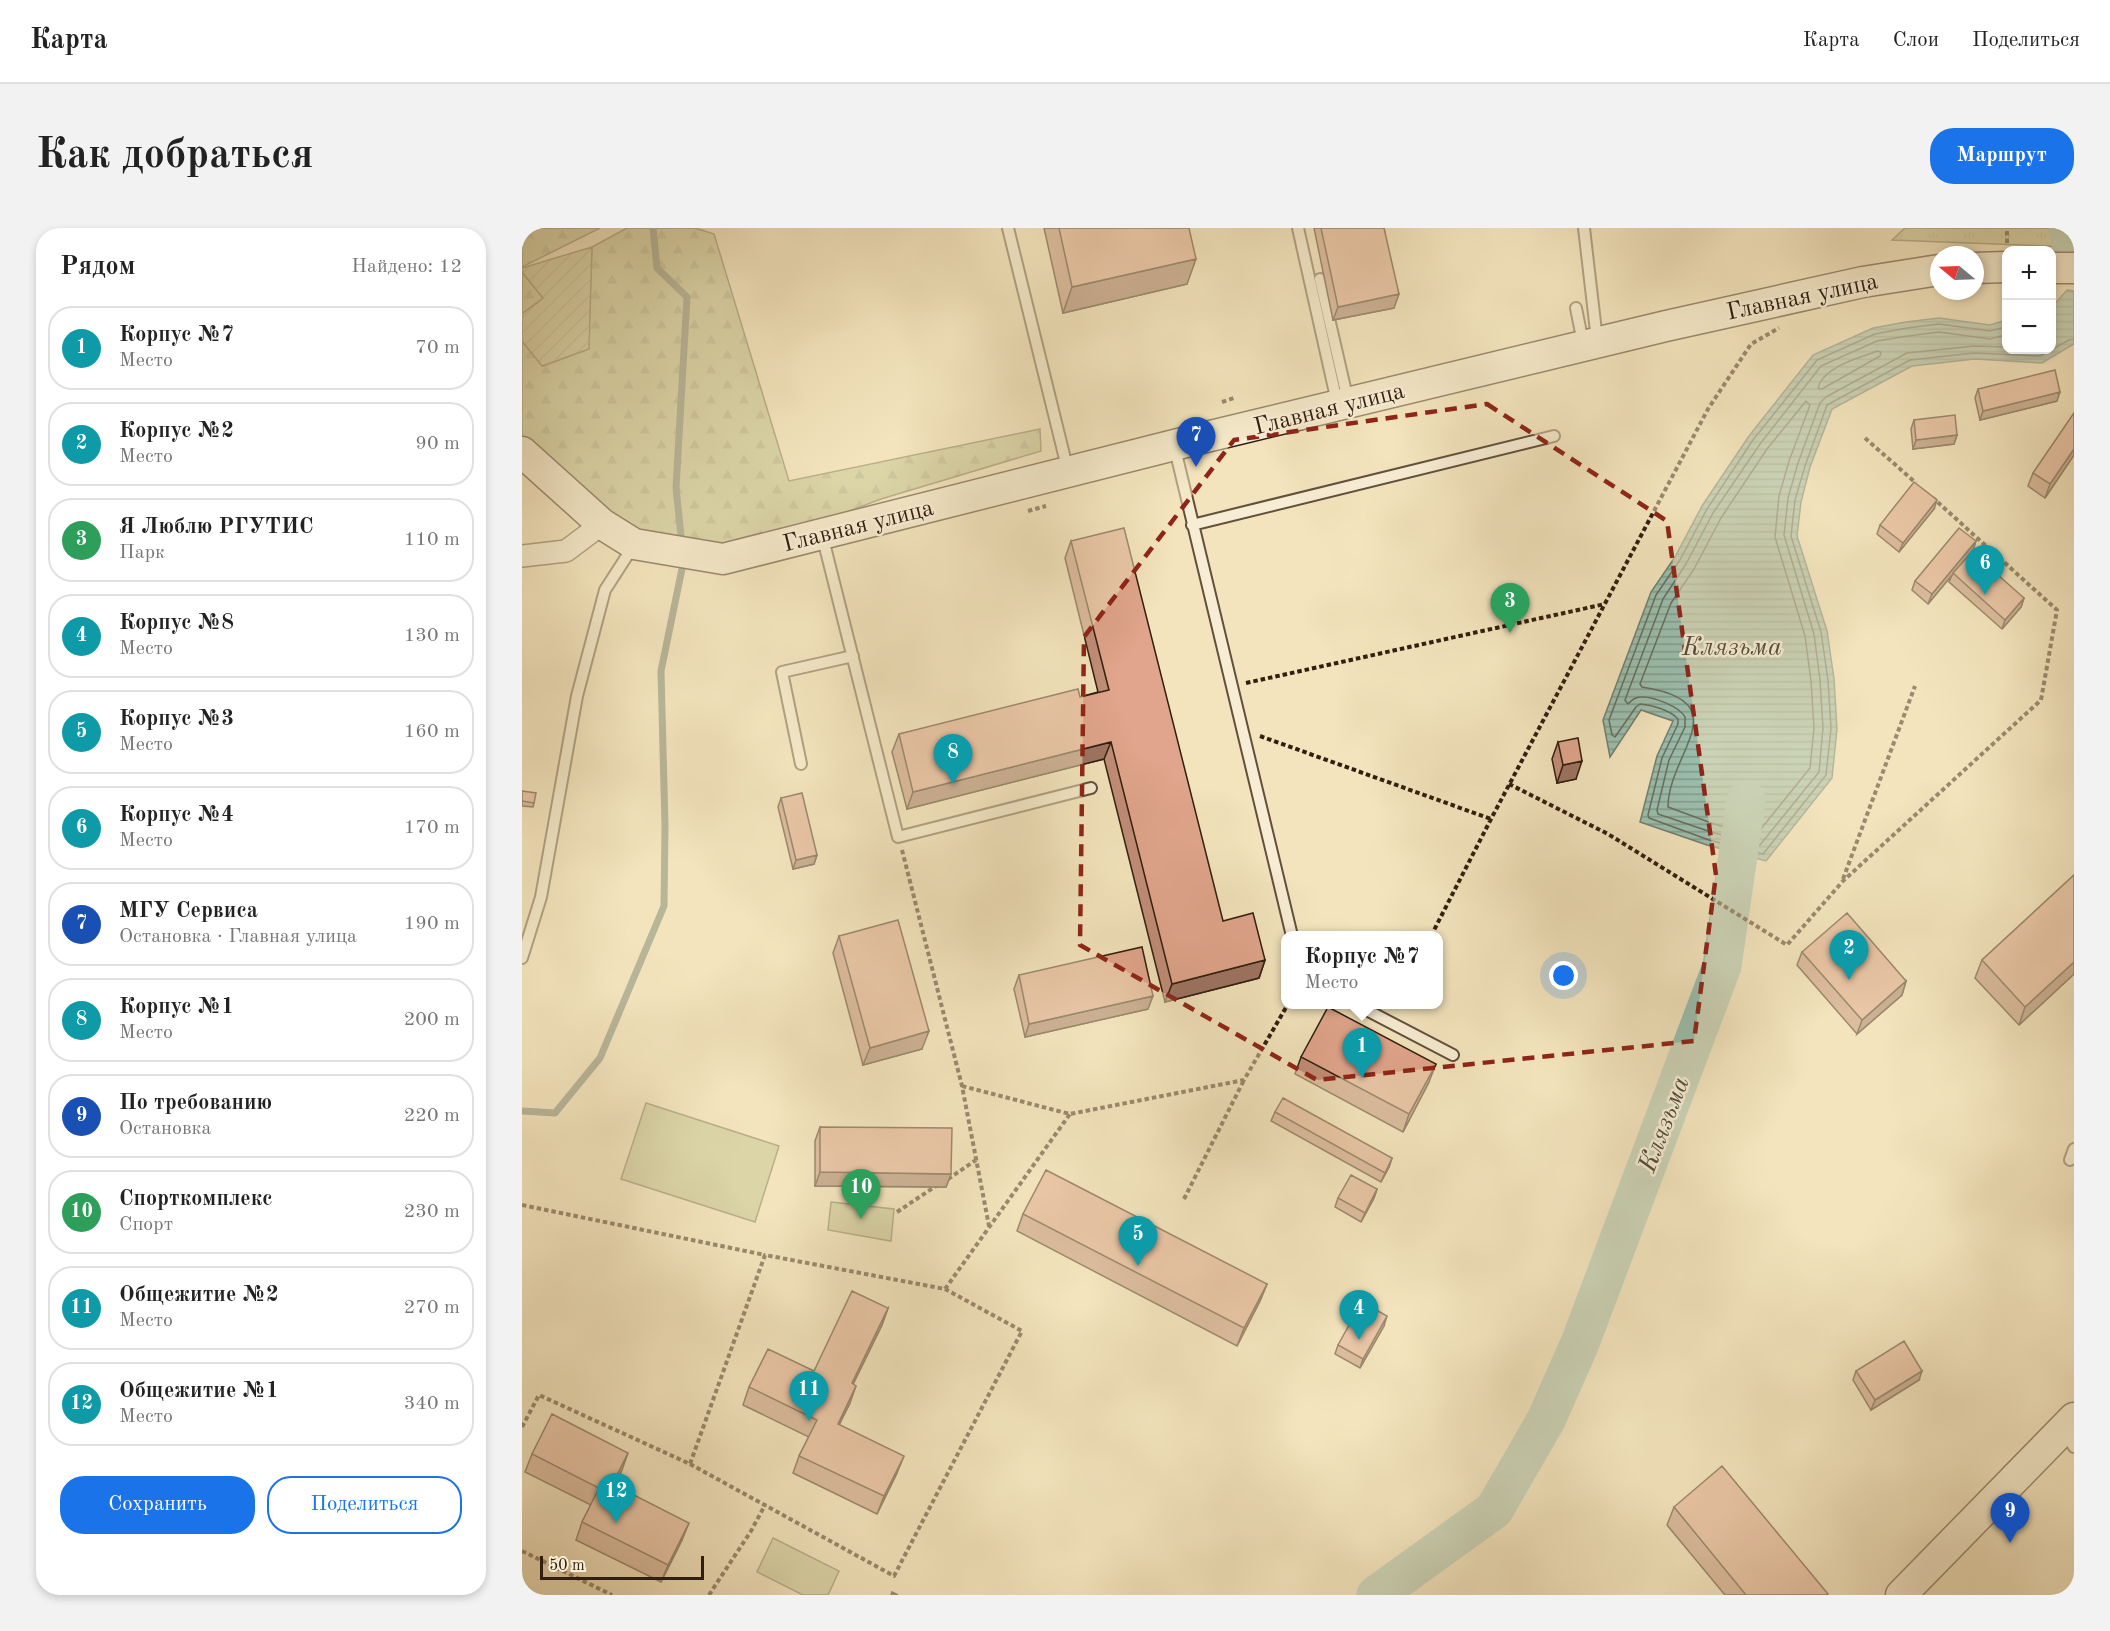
<!DOCTYPE html>
<html lang="ru">
<meta charset="utf-8">
<style>
body{margin:0;font-family:"Old Standard TT",serif;background:#f2f2f2;color:#222}
.controls{position:absolute;right:18px;top:18px;display:grid;overflow:hidden;border-radius:12px;box-shadow:0 3px 9px #0003}
.controls button{width:54px;height:54px;display:grid;place-items:center;padding:0;border:0;border-bottom:2px solid #e0e0e0;background:#fff;color:#222;font:30px sans-serif}
.compass{position:absolute;left:1408px;top:18px;width:54px;height:54px;border-radius:50%;background:#fff;box-shadow:0 3px 9px #0003;rotate:289deg}
.scale{position:absolute;left:18px;bottom:15px;width:164px;box-sizing:border-box;padding-left:6px;border:3px solid #321e0e;border-top:0;font-size:16px;line-height:21px;white-space:nowrap;color:#321e0e;-webkit-text-stroke:4px #f7edd4;paint-order:stroke}
.you{position:absolute;left:1042px;top:748px;width:21px;height:21px;margin:-15px;border:4px solid #fff;border-radius:50%;background:#1a73e8;box-shadow:0 0 0 9px #1a73e833}
.badge{display:grid;place-items:center;width:39px;height:39px;border-radius:50%;background:#1a73e8;color:#fff;font-size:20px;font-weight:700}
.pin{position:absolute;translate:-50% -50px;filter:drop-shadow(0 2px 3px #0008)}
.pin::after{content:'';position:absolute;top:32px;width:21px;height:18px;background:inherit;clip-path:polygon(0 0,100% 0,50% 100%)}
.popup{position:absolute;left:759px;top:703px;width:162px;height:78px;box-sizing:border-box;display:grid;place-content:center;border-radius:12px;background:#fff;filter:drop-shadow(0 2px 4px #0005);font-size:20px;white-space:nowrap;color:#767676}
.popup b{font-size:22px;color:#222}
.popup::after{content:'';position:absolute;left:50%;top:100%;margin-left:-12px;border:12px solid transparent;border-top-color:#fff}
.list{margin:0;padding:0;list-style:none}
h2{display:flex;justify-content:space-between;align-items:center;height:78px;margin:0;padding:0 24px;font-size:26px}
h2 small{font-size:20px;font-weight:400;color:#767676}
.list li{display:grid;grid-template-columns:39px 1fr auto;gap:18px;align-items:center;box-sizing:border-box;height:84px;margin:0 12px 12px;padding:0 12px;border:2px solid #e0e0e0;border-radius:24px}
.list b{display:block;font-size:22px;white-space:nowrap}
.list p{margin:0;font-size:20px;white-space:nowrap;color:#767676}
.list em{font-size:20px;font-style:normal;color:#767676}
.actions{display:flex;gap:12px;padding:18px 24px}
.actions a{flex:1;padding:14px 0;border:2px solid #1a73e8;border-radius:24px;text-align:center;font-size:21px;color:#1a73e8}
.actions .main{background:#1a73e8;color:#fff}
.map{position:relative;flex:none;width:1552px;height:1367px;overflow:hidden;border-radius:24px}
header{display:flex;align-items:center;gap:36px;box-sizing:border-box;height:84px;padding:0 30px;background:#fff;border-bottom:2px solid #e0e0e0}
header strong{font-size:28px}
nav{display:flex;gap:33px;margin-inline-start:auto;font-size:21px}
.intro{display:flex;align-items:center;justify-content:space-between;box-sizing:border-box;height:144px;padding:0 36px}
h1{margin:0;font-size:42px}
.button{padding:15px 27px;border-radius:24px;background:#1a73e8;color:#fff;font-size:21px;font-weight:700}
main{display:flex;gap:36px;padding:0 36px}
aside{flex:1;background:#fff;border-radius:24px;box-shadow:0 3px 9px #0003}
.map>svg:first-child{display:block}
</style>
<header>
<strong>Карта</strong>
<nav><a>Карта</a><a>Слои</a><a>Поделиться</a></nav>
</header>
<div class="intro"><h1>Как добраться</h1><a class="button">Маршрут</a></div>
<main>
<aside>
<h2>Рядом<small>Найдено: 12</small></h2>
<ul class="list">
<li><span class="badge" style="background:#0f9aa8">1</span><div><b>Корпус №7</b><p>Место</p></div><em>70 m</em></li>
<li><span class="badge" style="background:#0f9aa8">2</span><div><b>Корпус №2</b><p>Место</p></div><em>90 m</em></li>
<li><span class="badge" style="background:#2e9e5b">3</span><div><b>Я Люблю РГУТИС</b><p>Парк</p></div><em>110 m</em></li>
<li><span class="badge" style="background:#0f9aa8">4</span><div><b>Корпус №8</b><p>Место</p></div><em>130 m</em></li>
<li><span class="badge" style="background:#0f9aa8">5</span><div><b>Корпус №3</b><p>Место</p></div><em>160 m</em></li>
<li><span class="badge" style="background:#0f9aa8">6</span><div><b>Корпус №4</b><p>Место</p></div><em>170 m</em></li>
<li><span class="badge" style="background:#1a4fb4">7</span><div><b>МГУ Сервиса</b><p>Остановка · Главная улица</p></div><em>190 m</em></li>
<li><span class="badge" style="background:#0f9aa8">8</span><div><b>Корпус №1</b><p>Место</p></div><em>200 m</em></li>
<li><span class="badge" style="background:#1a4fb4">9</span><div><b>По требованию</b><p>Остановка</p></div><em>220 m</em></li>
<li><span class="badge" style="background:#2e9e5b">10</span><div><b>Спорткомплекс</b><p>Спорт</p></div><em>230 m</em></li>
<li><span class="badge" style="background:#0f9aa8">11</span><div><b>Общежитие №2</b><p>Место</p></div><em>270 m</em></li>
<li><span class="badge" style="background:#0f9aa8">12</span><div><b>Общежитие №1</b><p>Место</p></div><em>340 m</em></li>
</ul>
<div class="actions"><a class="main">Сохранить</a><a>Поделиться</a></div>
</aside>
<div class="map">
<svg width="1552" height="1367" viewBox="0 0 1552 1367">
<defs>
<pattern id="grass-tufts" width="24" height="20" patternUnits="userSpaceOnUse" patternTransform="scale(1.5)"><rect width="24" height="20" fill="#bfc38e"/><path d="M3 7l-1-3M5 7V3M7 7l1-3M15 17l-1-3M17 17v-4M19 17l1-3" fill="none" stroke="#a5a779"/></pattern>
<pattern id="forest-firs" width="22" height="20" patternUnits="userSpaceOnUse" patternTransform="scale(1.5)"><rect width="22" height="20" fill="#bfc38e"/><path d="M5 1l3.5 6h-7zM16 11l3.5 6h-7z" fill="#a5a779"/></pattern>
<pattern id="garden-furrows" width="10" height="10" patternUnits="userSpaceOnUse" patternTransform="scale(1.5)"><rect width="10" height="10" fill="#bfc38e"/><path d="M-1 1l2-2M0 10L10 0M9 11l2-2" fill="none" stroke="#a5a779"/></pattern>
<pattern id="water-rules" width="6" height="5" patternUnits="userSpaceOnUse" patternTransform="scale(1.5)"><rect width="6" height="5" fill="#9bbfae"/><path d="M0 2.5h6" fill="none" stroke="#7f9b8c"/></pattern>
</defs>
<rect width="100%" height="100%" fill="#f3e4bd"/>
<filter id="stains"><feTurbulence type="fractalNoise" baseFrequency=".00333" numOctaves="4"/><feColorMatrix values="0 0 0 0 .2 0 0 0 0 .09 0 0 0 0 .02 0 0 0 .5 -.17"/></filter>
<radialGradient id="worn" r=".72"><stop offset=".6" stop-color="#630" stop-opacity="0"/><stop offset="1" stop-color="#630" stop-opacity=".3"/></radialGradient>
<path fill="url(#grass-tufts)" stroke="#78704e" stroke-width="1.5" d="M 1383,0 L 1544,0 L 1549,19 L 1370,12 Z"/>
<path fill="url(#forest-firs)" stroke="#78704e" stroke-width="1.5" d="M 0,0 L 78,0 L 0,39 Z
M 105,0 L 173,0 L 192,6 L 267,253 L 518,201 L 519,223 L 359,271 L 201,331 L 112,316 L 0,223 L 0,113 L 21,138 L 66,121 L 70,19 Z
M 0,44 L 21,70 L 0,86 Z"/>
<path fill="url(#garden-furrows)" stroke="#78704e" stroke-width="1.5" d="M 70,19 L 67,121 L 20,138 L 0,113 L 0,86 L 21,70 L 0,44 L 0,40 Z"/>
<path fill="#bfc38e" stroke="#78704e" stroke-width="1.5" d="M 124,875 L 257,918 L 233,994 L 99,951 Z
M 309,974 L 372,981 L 369,1013 L 306,1002 Z
M 251,1310 L 317,1343 L 306,1367 L 281,1367 L 235,1344 Z"/>
<path fill="url(#water-rules)" stroke="#717f6e" stroke-width="1.5" d="M 1545,62 L 1552,63 L 1552,116 L 1520,135 L 1453,131 L 1390,138 L 1310,181 L 1288,239 L 1279,274 L 1275,308 L 1305,403 L 1312,451 L 1315,501 L 1310,550 L 1244,633 L 1185,617 L 1118,594 L 1135,528 L 1151,493 L 1119,482 L 1088,529 L 1081,492 L 1129,364 L 1153,329 L 1180,278 L 1227,208 L 1291,127 L 1351,100 L 1384,94 L 1417,90 L 1468,97 L 1484,92 L 1484,122 L 1530,122 L 1530,79 Z"/>
<g fill="none" stroke-linecap="round" stroke-linejoin="round">
<path stroke="#666e5e" stroke-width="1.5" d="M 1484,99 L 1468,103 L 1417,96 L 1385,100 L 1353,106 L 1295,132 L 1231,212 L 1185,281 L 1158,332 L 1134,367 L 1087,492 L 1090,507 L 1093,509 L 1114,479 L 1118,476 C 1130,477 1148,482 1156,491 L 1156,496 L 1140,530 L 1126,587 L 1127,590 L 1187,612 L 1241,626 L 1304,547 L 1309,500 L 1306,452 L 1299,404 L 1269,308 L 1273,272 L 1283,238 L 1305,177 L 1388,132 L 1452,125 L 1518,128 L 1547,112 L 1552,111
M 1484,107 L 1468,111 L 1417,104 L 1386,108 L 1355,113 L 1299,138 L 1238,216 L 1191,285 L 1164,336 L 1141,371 L 1103,472 L 1106,476 C 1110,472 1113,469 1119,469 C 1131,468 1158,479 1163,489 L 1163,499 L 1147,532 L 1135,582 L 1136,586 L 1189,604 L 1238,617 L 1297,544 L 1301,500 L 1298,452 L 1292,406 L 1262,307 L 1266,270 L 1276,235 L 1298,175 L 1304,169 L 1385,125 L 1452,118 L 1484,119
M 1355,123 L 1359,124 L 1358,128 L 1300,161 L 1296,160 C 1301,139 1337,130 1355,123 Z
M 1284,173 L 1288,177 L 1267,233 L 1257,268 L 1253,309 L 1283,408 L 1289,453 L 1292,500 L 1288,540 L 1234,607 L 1192,596 L 1146,579 C 1146,525 1218,474 1120,459 L 1118,456 L 1149,375 L 1172,341 L 1199,290 L 1245,221 Z"/>
<path stroke="#717f6e" stroke-width="7" d="M 131,0 L 135,40 L 165,69 L 154,260 L 160,317
M 0,883 L 33,885 L 78,830 L 142,678 L 143,598 L 139,443 L 162,331"/>
<path stroke="#9bbfae" stroke-width="39" d="M 1546,0 L 1552,28
M 854,1367 L 972,1282 L 1024,1192 L 1058,1115 L 1200,738 L 1224,572"/>
<defs>
<path id="service" d="M 486,0 L 546,243
M 776,0 L 815,174
M 1062,0 L 1075,112
M 798,51 L 826,173
M 1054,80 L 1061,115
M 652,217 L 770,708
M 670,297 L 1032,208
M 300,307 L 376,609 L 569,560
M 279,536 L 260,444 L 331,428
M 0,730 L 19,669 L 55,468 L 83,362 L 112,317
M 833,776 L 931,827
M 1548,932 L 1552,921
M 1542,1204 L 1552,1219"/>
<path id="minor" d="M 0,328 L 44,323 L 80,296"/>
<path id="secondary" d="M 1453,40 L 1484,39
M 1530,40 L 1552,40
M 0,224 L 80,296 L 112,316 L 201,331 L 676,211 L 1144,98 L 1341,54 L 1417,42
M 1379,1367 L 1552,1190"/>
</defs>
<use href="#service" stroke="#62503a" stroke-width="14"/>
<use href="#minor" stroke="#62503a" stroke-width="24"/>
<use href="#secondary" stroke="#321e0e" stroke-width="33"/>
<path stroke="#321e0e" stroke-width="4" stroke-dasharray="4.5 3" stroke-linecap="butt" d="M 1485,15 L 1485,0
M 700,174 L 712,170
M 1343,210 L 1394,255
M 506,283 L 524,278
M 724,455 L 1083,376
M 738,508 L 969,591
M 987,556 L 1086,606 L 1265,717 L 1321,653 L 1519,472 L 1535,382 L 1411,270
M 380,622 L 440,858 L 467,998
M 1321,651 L 1393,458
M 909,708 L 969,591 L 1186,181 L 1229,116 L 1257,100
M 440,858 L 548,886 L 722,852 L 766,776
M 426,951 L 454,932
M 662,971 L 722,852
M 0,977 L 243,1027
M 375,984 L 417,956
M 0,1199 L 17,1167 L 168,1236 L 243,1027 L 423,1061 L 548,886
M 168,1236 L 372,1348 L 500,1103 L 423,1061
M 0,1323 L 90,1367
M 187,1367 L 229,1303 L 243,1277"/>
<use href="#service" stroke="#f7edd4" stroke-width="10"/>
<use href="#minor" stroke="#f7edd4" stroke-width="21"/>
<use href="#secondary" stroke="#f7edd4" stroke-width="30"/>
</g>
<path fill="#c18e78" stroke="#321e0e" stroke-width="1.5" d="M 522,0 L 667,0 L 665,56 L 541,85 Z
M 792,0 L 862,0 L 872,80 L 811,92 Z
M 1456,161 L 1535,173 L 1458,192 L 1453,170 Z
M 1552,185 L 1552,227 L 1523,270 L 1506,258 L 1511,245 Z
M 1392,192 L 1435,207 L 1432,216 L 1391,221 L 1389,201 Z
M 1412,281 L 1377,324 L 1355,306 L 1358,297 Z
M 549,313 L 701,693 L 743,732 L 737,750 L 643,774 L 582,531 L 385,581 L 370,524 L 377,506 L 558,469 L 576,464 L 543,330 Z
M 1454,313 L 1451,322 L 1441,334 L 1502,370 L 1499,379 L 1480,401 L 1427,354 L 1430,347 L 1406,376 L 1390,362 L 1393,353 Z
M 1036,514 L 1054,551 L 1035,555 L 1030,531 Z
M 0,563 L 12,575 L 11,579 L 0,578 Z
M 259,570 L 295,627 L 292,636 L 271,641 L 256,579 Z
M 1552,647 L 1552,746 L 1497,797 L 1453,750 L 1460,732 Z
M 317,708 L 400,821 L 341,837 L 311,725 Z
M 1280,724 L 1384,753 L 1380,767 L 1335,806 L 1275,737 Z
M 497,747 L 626,781 L 503,809 L 492,761 Z
M 779,829 L 907,854 L 881,904 L 773,846 Z
M 753,884 L 870,930 L 867,939 L 859,954 L 749,893 Z
M 298,899 L 429,946 L 424,959 L 293,958 L 293,913 Z
M 855,961 L 852,970 L 839,994 L 813,979 L 816,970 Z
M 501,986 L 745,1056 L 738,1073 L 715,1118 L 495,1003 Z
M 366,1080 L 360,1097 L 331,1156 L 328,1175 L 317,1197 L 375,1245 L 355,1286 L 271,1245 L 277,1228 L 287,1209 L 221,1177 L 227,1159 L 292,1143 Z
M 862,1098 L 838,1140 L 813,1126 L 816,1117 Z
M 1334,1143 L 1397,1152 L 1349,1182 L 1331,1152 Z
M 10,1226 L 100,1242 L 98,1246 L 102,1262 L 160,1312 L 139,1354 L 54,1312 L 60,1294 L 69,1277 L 3,1244 Z
M 1152,1279 L 1305,1367 L 1203,1367 L 1145,1297 Z"/>
<path fill="#9d7462" stroke="#321e0e" stroke-width="1.5" d="M 674,31 L 665,56 L 541,85 L 550,59 Z
M 877,66 L 872,80 L 811,92 L 816,79 Z
M 1538,164 L 1535,173 L 1458,192 L 1461,183 Z
M 1435,207 L 1432,216 L 1391,221 L 1394,212 Z
M 1552,221 L 1552,227 L 1523,270 L 1528,256 Z
M 1415,272 L 1412,281 L 1377,324 L 1381,315 Z
M 1454,313 L 1451,322 L 1406,376 L 1410,366 Z
M 1502,370 L 1499,379 L 1480,401 L 1483,392 Z
M 589,514 L 582,531 L 385,581 L 391,564 Z
M 1060,533 L 1054,551 L 1035,555 L 1041,537 Z
M 295,627 L 292,636 L 271,641 L 274,632 Z
M 743,732 L 737,750 L 643,774 L 650,756 Z
M 1552,734 L 1552,746 L 1497,797 L 1503,779 Z
M 1384,753 L 1380,767 L 1335,806 L 1340,792 Z
M 631,768 L 626,781 L 503,809 L 507,796 Z
M 407,803 L 400,821 L 341,837 L 348,820 Z
M 914,836 L 907,854 L 881,904 L 887,886 Z
M 870,930 L 867,939 L 859,954 L 863,945 Z
M 298,944 L 429,946 L 424,959 L 293,958 Z
M 855,961 L 852,970 L 839,994 L 843,985 Z
M 745,1056 L 738,1073 L 715,1118 L 722,1100 Z
M 366,1080 L 360,1097 L 323,1173 L 330,1155 Z
M 865,1088 L 862,1098 L 838,1140 L 841,1131 Z
M 1400,1143 L 1397,1152 L 1349,1182 L 1353,1172 Z
M 334,1158 L 328,1175 L 309,1213 L 316,1196 Z
M 106,1225 L 100,1242 L 90,1262 L 96,1245 Z
M 382,1228 L 375,1245 L 355,1286 L 362,1268 Z
M 167,1295 L 160,1312 L 139,1354 L 146,1337 Z"/>
<path fill="#e0a58c" stroke="#321e0e" stroke-width="1.5" d="M 537,0 L 667,0 L 674,31 L 550,59 Z
M 799,0 L 862,0 L 877,66 L 816,79 Z
M 1533,142 L 1538,164 L 1461,183 L 1456,161 Z
M 1552,185 L 1552,221 L 1528,256 L 1511,245 Z
M 1433,187 L 1435,207 L 1394,212 L 1392,192 Z
M 1392,254 L 1415,272 L 1381,315 L 1358,297 Z
M 602,300 L 701,693 L 731,685 L 743,732 L 650,756 L 589,514 L 391,564 L 377,506 L 556,461 L 558,469 L 587,462 L 549,313 Z
M 1437,300 L 1454,313 L 1410,366 L 1393,353 Z
M 1450,324 L 1502,370 L 1483,392 L 1431,345 Z
M 1056,510 L 1060,533 L 1041,537 L 1036,514 Z
M 0,563 L 14,565 L 12,575 L 0,573 Z
M 280,565 L 295,627 L 274,632 L 259,570 Z
M 1552,647 L 1552,734 L 1503,779 L 1460,732 Z
M 1325,685 L 1384,753 L 1340,792 L 1280,724 Z
M 376,692 L 407,803 L 348,820 L 317,708 Z
M 620,719 L 631,768 L 507,796 L 497,747 Z
M 806,779 L 914,836 L 887,886 L 779,829 Z
M 761,870 L 870,930 L 863,945 L 753,884 Z
M 298,899 L 430,900 L 429,946 L 298,944 Z
M 524,942 L 745,1056 L 722,1100 L 501,986 Z
M 829,947 L 855,961 L 843,985 L 816,970 Z
M 330,1063 L 366,1080 L 330,1155 L 334,1158 L 316,1196 L 382,1228 L 362,1268 L 277,1228 L 295,1192 L 227,1159 L 246,1121 L 292,1143 Z
M 840,1074 L 865,1088 L 841,1131 L 816,1117 Z
M 1382,1113 L 1400,1143 L 1353,1172 L 1334,1143 Z
M 30,1186 L 106,1225 L 96,1245 L 106,1250 L 100,1261 L 167,1295 L 146,1337 L 60,1294 L 77,1260 L 10,1226 Z
M 1200,1238 L 1306,1366 L 1304,1367 L 1224,1367 L 1152,1279 Z
M 370,1364 L 376,1367 L 369,1367 Z"/>
<path d="M0 0H1552V1367H0ZM 965,176 L 1145,293 L 1194,647 L 1172,813 L 795,852 L 558,717 L 562,409 L 712,212 Z" fill="#f3e4bd" fill-opacity=".55" fill-rule="evenodd"/>
<path fill="none" stroke="#8f2418" stroke-width="4.5" stroke-dasharray="12 8" stroke-linejoin="round" d="M 965,176 L 1145,293 L 1194,647 L 1172,813 L 795,852 L 558,717 L 562,409 L 712,212 Z"/>
<g text-anchor="middle" stroke-width="5" stroke-linejoin="round" paint-order="stroke">
<g font-size="24" fill="#321e0e" stroke="#f7edd4">
<text transform="translate(1280 68) rotate(-12)" y="8">Главная улица</text>
<text transform="translate(807 180) rotate(-14)" y="8">Главная улица</text>
<text transform="translate(336 297) rotate(-14)" y="8">Главная улица</text>
</g>
<g font-size="26" font-style="italic" fill="#524e3e" stroke="#f7edd4">
<text x="1210" y="427">Клязьма</text>
<text transform="translate(1141 896) rotate(-69)" y="9">Клязьма</text>
</g>
</g>
<rect width="100%" height="100%" filter="url(#stains)"/>
<rect width="100%" height="100%" fill="url(#worn)"/>
</svg>
<div class="controls">
<button>+</button>
<button>−</button>
</div>
<svg class="compass" viewBox="-18 -18 36 36"><path d="M0-13l5 13h-10z" fill="#e53935"/><path d="M0 13l5-13h-10z" fill="#767676"/></svg>
<div class="scale">50 m</div>
<div class="you"></div>
<div class="pin badge" style="left:840px;top:850px;background:#0f9aa8">1</div>
<div class="popup"><b>Корпус №7</b>Место</div>
<div class="pin badge" style="left:1327px;top:752px;background:#0f9aa8">2</div>
<div class="pin badge" style="left:988px;top:405px;background:#2e9e5b">3</div>
<div class="pin badge" style="left:837px;top:1112px;background:#0f9aa8">4</div>
<div class="pin badge" style="left:616px;top:1038px;background:#0f9aa8">5</div>
<div class="pin badge" style="left:1463px;top:367px;background:#0f9aa8">6</div>
<div class="pin badge" style="left:674px;top:239px;background:#1a4fb4">7</div>
<div class="pin badge" style="left:431px;top:556px;background:#0f9aa8">8</div>
<div class="pin badge" style="left:1488px;top:1315px;background:#1a4fb4">9</div>
<div class="pin badge" style="left:339px;top:991px;background:#2e9e5b">10</div>
<div class="pin badge" style="left:287px;top:1193px;background:#0f9aa8">11</div>
<div class="pin badge" style="left:94px;top:1295px;background:#0f9aa8">12</div>
</div>
</main>
